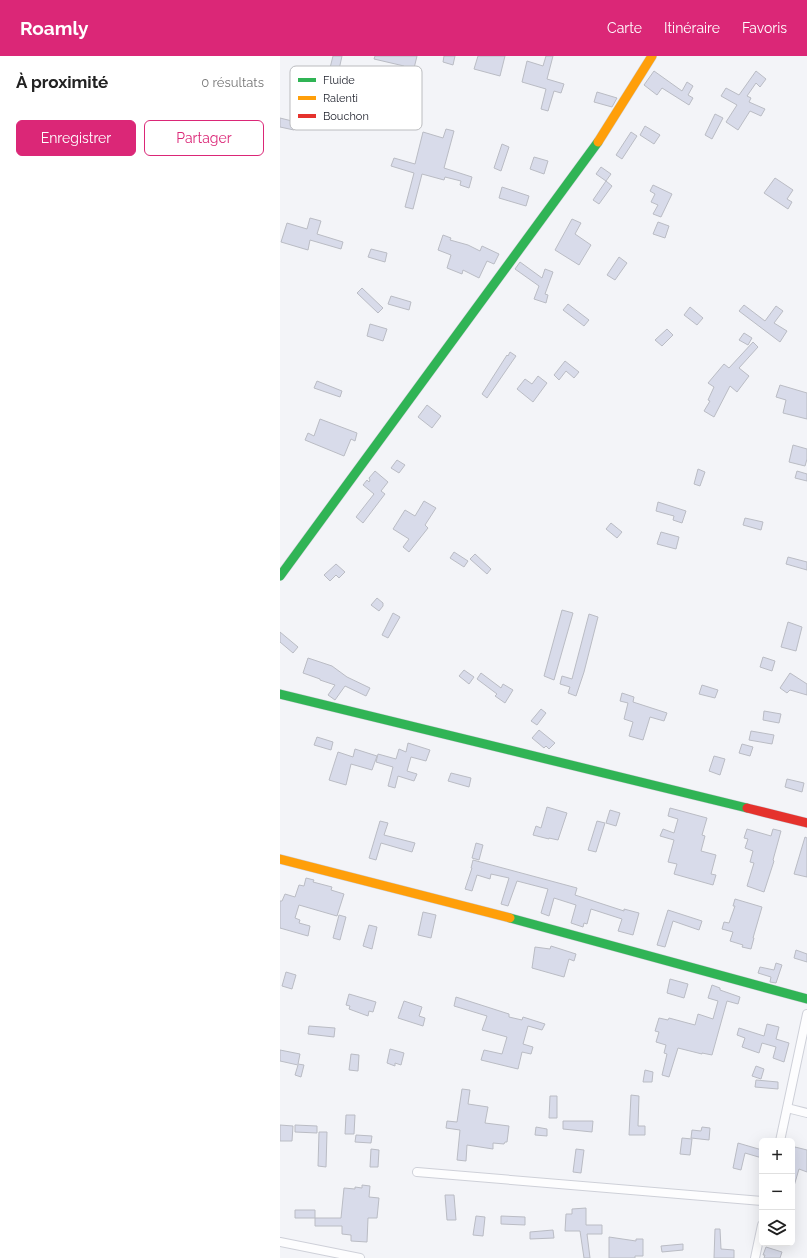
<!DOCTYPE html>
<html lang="fr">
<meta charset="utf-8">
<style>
body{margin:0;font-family:Raleway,sans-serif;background:#f6f6f6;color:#222}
.controls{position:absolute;right:12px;bottom:12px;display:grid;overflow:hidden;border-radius:6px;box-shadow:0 4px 16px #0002}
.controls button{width:36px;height:36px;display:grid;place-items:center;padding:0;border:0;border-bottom:1px solid #e0e0e0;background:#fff;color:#222;font:20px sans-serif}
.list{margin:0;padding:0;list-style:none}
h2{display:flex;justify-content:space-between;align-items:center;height:52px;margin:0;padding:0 16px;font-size:17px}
h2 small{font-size:13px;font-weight:400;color:#767676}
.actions{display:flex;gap:8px;padding:12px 16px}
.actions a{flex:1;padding:9px 0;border:1px solid #db2777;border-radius:6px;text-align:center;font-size:14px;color:#db2777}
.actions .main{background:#db2777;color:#fff}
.icon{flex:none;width:22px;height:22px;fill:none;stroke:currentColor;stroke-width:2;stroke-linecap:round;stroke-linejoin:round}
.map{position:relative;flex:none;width:527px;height:1202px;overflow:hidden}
header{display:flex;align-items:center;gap:24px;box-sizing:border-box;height:56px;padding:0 20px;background:#db2777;color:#fff}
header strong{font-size:19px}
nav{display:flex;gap:22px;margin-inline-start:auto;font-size:14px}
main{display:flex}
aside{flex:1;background:#fff}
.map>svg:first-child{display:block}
</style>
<header>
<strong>Roamly</strong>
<nav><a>Carte</a><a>Itinéraire</a><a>Favoris</a></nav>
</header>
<main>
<aside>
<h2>À proximité<small>0 résultats</small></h2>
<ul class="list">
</ul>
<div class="actions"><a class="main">Enregistrer</a><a>Partager</a></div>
</aside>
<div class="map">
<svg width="527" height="1202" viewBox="0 0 527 1202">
<rect width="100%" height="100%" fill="#f3f4f8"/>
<path fill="#d8dbea" stroke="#babcc4" d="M 53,0 L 62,0 L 58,18 L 49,16 Z
M 95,0 L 137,0 L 128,37 L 118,35 L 124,10 L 94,3 Z
M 164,0 L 175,0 L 173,9 L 163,6 Z
M 198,0 L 225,0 L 220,20 L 194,13 Z
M 266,0 L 273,0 L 267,23 L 284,28 L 281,37 L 274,35 L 268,55 L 261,53 L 266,33 L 242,26 L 247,5 L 263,10 Z
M 374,15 L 402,35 L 407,26 L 413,30 L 408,39 L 413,42 L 409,49 L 382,32 L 377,39 L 364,29 Z
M 476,15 L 486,23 L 480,31 L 476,27 L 467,40 L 471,42 L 469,46 L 485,53 L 481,60 L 470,55 L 458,74 L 446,66 L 457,49 L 441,40 L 446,32 L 459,39 Z
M 317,36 L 337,42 L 332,51 L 314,46 Z
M 435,58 L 443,62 L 432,83 L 425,79 Z
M 0,62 L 16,66 L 14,74 L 0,71 Z
M 365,70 L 380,79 L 374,88 L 360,79 Z
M 166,73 L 174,75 L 164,112 L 192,121 L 189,132 L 180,129 L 181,125 L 165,121 L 164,124 L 142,118 L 133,153 L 125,151 L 134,117 L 111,110 L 114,102 L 135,108 L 143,76 L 163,82 Z
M 351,76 L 357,80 L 342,103 L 336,99 Z
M 222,88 L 229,91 L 221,115 L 214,112 Z
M 254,101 L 268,105 L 264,118 L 250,113 Z
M 321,111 L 331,118 L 326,125 L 316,118 Z
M 495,122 L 513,134 L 507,143 L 512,146 L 508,153 L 484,137 Z
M 326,125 L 332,130 L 319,148 L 313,144 Z
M 373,129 L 392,138 L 381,161 L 373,158 L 378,149 L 371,146 L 375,138 L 370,135 Z
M 222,131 L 249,140 L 246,150 L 219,142 Z
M 30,162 L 41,165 L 37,178 L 63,186 L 61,193 L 30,184 L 28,194 L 1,186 L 7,167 L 27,173 Z
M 292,163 L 301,167 L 295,178 L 311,189 L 299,209 L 275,194 Z
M 378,166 L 389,170 L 385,182 L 373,178 Z
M 163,179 L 171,182 L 170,184 L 188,189 L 200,195 L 202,190 L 219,198 L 214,208 L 207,205 L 199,222 L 183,214 L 182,218 L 167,212 L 171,199 L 158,194 Z
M 91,193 L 107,197 L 105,206 L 88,201 Z
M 339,201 L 347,207 L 335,224 L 327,219 Z
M 240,206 L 262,222 L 265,213 L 273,216 L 265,238 L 268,239 L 266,247 L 254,243 L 259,230 L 235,213 Z
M 82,232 L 103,252 L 98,257 L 77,237 Z
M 111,240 L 131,246 L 129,254 L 108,248 Z
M 288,248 L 309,264 L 304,270 L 283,254 Z
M 464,249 L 485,265 L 496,250 L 503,255 L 494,267 L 507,275 L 500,286 L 459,255 Z
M 410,251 L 423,262 L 417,269 L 404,259 Z
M 90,268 L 107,273 L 103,285 L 87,280 Z
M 387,273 L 393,279 L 382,290 L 375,284 Z
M 464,277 L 472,282 L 468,289 L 459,284 Z
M 473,286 L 478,291 L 459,312 L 469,320 L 457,336 L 450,330 L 434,361 L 424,355 L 430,345 L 428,344 L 434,331 L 428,327 L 444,308 L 449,312 Z
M 230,296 L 236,300 L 207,342 L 202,338 L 227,299 L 228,300 Z
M 285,305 L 299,316 L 294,322 L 286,315 L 279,324 L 274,319 Z
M 258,320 L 267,327 L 253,346 L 237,333 L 245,323 L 252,328 Z
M 37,325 L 62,335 L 60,341 L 34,332 Z
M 500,329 L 527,337 L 527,363 L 503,357 L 506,344 L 496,341 Z
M 147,349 L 161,360 L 152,372 L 138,361 Z
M 40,363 L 77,377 L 75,385 L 71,383 L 64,400 L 25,384 L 28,377 L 34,380 Z
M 513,389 L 527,393 L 527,403 L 525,410 L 509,406 Z
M 117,404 L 125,409 L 119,417 L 111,412 Z
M 418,413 L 425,416 L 420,430 L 414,428 Z
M 95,415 L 108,426 L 101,435 L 105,438 L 83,467 L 76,461 L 94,438 L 83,429 L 87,424 L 89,426 L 90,424 L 89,422 Z
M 517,415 L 527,418 L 527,425 L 515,422 Z
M 144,445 L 156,452 L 145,469 L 148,472 L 129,496 L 123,491 L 129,483 L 113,473 L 125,454 L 135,460 Z
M 378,446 L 406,455 L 402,467 L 393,464 L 394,460 L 376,455 Z
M 465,462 L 483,466 L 481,474 L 463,469 Z
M 331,467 L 342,476 L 337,482 L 326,473 Z
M 381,476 L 399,481 L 396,493 L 377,488 Z
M 174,496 L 188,505 L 184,511 L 170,502 Z
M 195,498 L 211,513 L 207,518 L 190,503 Z
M 508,501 L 527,506 L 527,514 L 506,508 Z
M 56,508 L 65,516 L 59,522 L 56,519 L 50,525 L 44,519 Z
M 97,542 L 103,547 L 103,550 L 99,555 L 91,549 Z
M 282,554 L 293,557 L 274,624 L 264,620 Z
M 113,557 L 120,561 L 108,582 L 102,579 Z
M 309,558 L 318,561 L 304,616 L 296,640 L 288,637 L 290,631 L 280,628 L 282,620 L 292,623 Z
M 508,566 L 522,571 L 516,595 L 501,591 Z
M 0,576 L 18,591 L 13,597 L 0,586 Z
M 483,601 L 495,605 L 492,615 L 480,611 Z
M 28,602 L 52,610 L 67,621 L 90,632 L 86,640 L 65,630 L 55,644 L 48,639 L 55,629 L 40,624 L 40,623 L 23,617 Z
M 184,614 L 194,621 L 189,628 L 179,620 Z
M 201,617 L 221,632 L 223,628 L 233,634 L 225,647 L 215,640 L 217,638 L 197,623 Z
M 510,617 L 527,628 L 527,639 L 510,634 L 507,637 L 500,632 Z
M 422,629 L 438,634 L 435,642 L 419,638 Z
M 342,637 L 354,641 L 353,646 L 387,657 L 384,665 L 370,661 L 363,684 L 349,680 L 353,666 L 344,663 L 348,647 L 340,645 Z
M 261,653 L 266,657 L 257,669 L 251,665 Z
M 484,655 L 501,658 L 499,667 L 483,664 Z
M 259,674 L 275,687 L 269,693 L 266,690 L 264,692 L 252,682 Z
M 471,675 L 494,679 L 492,688 L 469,684 Z
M 37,681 L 53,686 L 51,694 L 34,689 Z
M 128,687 L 150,694 L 146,705 L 131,701 L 127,715 L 137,718 L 134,725 L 118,720 L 115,732 L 108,730 L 113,711 L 96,706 L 98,698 L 116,703 L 119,693 L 126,696 Z
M 462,688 L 473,691 L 470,700 L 459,697 Z
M 75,693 L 97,700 L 92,714 L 71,708 L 66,729 L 49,724 L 58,696 L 73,701 Z
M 434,700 L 445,703 L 440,719 L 429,715 Z
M 171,717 L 191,722 L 189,731 L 168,725 Z
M 507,723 L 524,727 L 522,736 L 505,731 Z
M 267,751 L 287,757 L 278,784 L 269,782 L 269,783 L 253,779 L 256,770 L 261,772 Z
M 390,752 L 427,762 L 422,779 L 425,780 L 421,795 L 436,799 L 431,818 L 436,819 L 433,829 L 394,818 L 397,808 L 388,806 L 394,784 L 380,780 L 383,773 L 394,777 L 398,763 L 388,760 Z
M 330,754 L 340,757 L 336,770 L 326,767 Z
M 100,765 L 108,767 L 104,779 L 135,787 L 132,796 L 101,787 L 96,804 L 89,802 Z
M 317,765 L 325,767 L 316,796 L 308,794 Z
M 467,773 L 491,780 L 493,773 L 501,775 L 493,804 L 494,805 L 484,836 L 467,830 L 474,807 L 470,806 L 473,795 L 465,792 L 468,783 L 464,782 Z
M 525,781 L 527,782 L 527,821 L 514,818 Z
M 196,787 L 203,789 L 199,804 L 192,802 Z
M 193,804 L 297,832 L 295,839 L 344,855 L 344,853 L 359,857 L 353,879 L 338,875 L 342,863 L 311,853 L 307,868 L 304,867 L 303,871 L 291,867 L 296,849 L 274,842 L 269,860 L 261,857 L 268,833 L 237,825 L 228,850 L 221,848 L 229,822 L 211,818 L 210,823 L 197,819 L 192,835 L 185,833 L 192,812 L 191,812 Z
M 26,822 L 34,824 L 33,826 L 52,831 L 51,834 L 64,838 L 57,860 L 19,849 L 15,862 L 20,864 L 19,867 L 30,870 L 28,880 L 0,872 L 0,845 L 2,845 L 5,838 L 15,841 L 19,829 L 24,830 Z
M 455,843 L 482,851 L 473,882 L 474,882 L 471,893 L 462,891 L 463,889 L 450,885 L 453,876 L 442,873 L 444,866 L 449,867 L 455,850 L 453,850 Z
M 388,854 L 422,865 L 419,874 L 393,865 L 385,891 L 377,889 Z
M 143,856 L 156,859 L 151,882 L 138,879 Z
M 59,859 L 66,861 L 60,884 L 53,882 Z
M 89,869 L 97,871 L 92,893 L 83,890 Z
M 271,890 L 296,898 L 294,905 L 289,903 L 284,921 L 252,912 L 255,891 L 270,893 Z
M 516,894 L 527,898 L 527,906 L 514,902 Z
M 496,907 L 502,909 L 496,927 L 490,926 L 491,921 L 478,917 L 480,911 L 494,914 Z
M 6,916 L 16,919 L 12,933 L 2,930 Z
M 390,923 L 408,928 L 404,942 L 387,937 Z
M 432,929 L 440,932 L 440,934 L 460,941 L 458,948 L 447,945 L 432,999 L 422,997 L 422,998 L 398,992 L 389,1021 L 382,1019 L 387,998 L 384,997 L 386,989 L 376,986 L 379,976 L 375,975 L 379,962 L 388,964 L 389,962 L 415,969 L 418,958 L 433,963 L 438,945 L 428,942 Z
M 69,938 L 96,946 L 93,956 L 89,955 L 88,960 L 69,953 L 70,950 L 66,949 Z
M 176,941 L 229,958 L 229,961 L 242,964 L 243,961 L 265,968 L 262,974 L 248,970 L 243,988 L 253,991 L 251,998 L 242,996 L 238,1013 L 201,1004 L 204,994 L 222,998 L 227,981 L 202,974 L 207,960 L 174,950 Z
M 124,945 L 142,951 L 139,960 L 145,962 L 143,970 L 118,962 Z
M 487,968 L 499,971 L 496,983 L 509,987 L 504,1006 L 493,1002 L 496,991 L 482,987 L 479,997 L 462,991 L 465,982 L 457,979 L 459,972 L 484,980 Z
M 29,970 L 55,972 L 54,981 L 28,978 Z
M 110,993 L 124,997 L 121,1009 L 115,1007 L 115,1010 L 107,1007 Z
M 0,994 L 20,998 L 18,1008 L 24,1009 L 21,1021 L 15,1019 L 18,1009 L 0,1005 Z
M 71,998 L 79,999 L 78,1015 L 69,1014 Z
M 476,1010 L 484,1013 L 481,1023 L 472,1020 Z
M 365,1014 L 373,1016 L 372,1026 L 363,1026 Z
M 476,1024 L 498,1026 L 498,1033 L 475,1031 Z
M 182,1033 L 190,1034 L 188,1048 L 208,1051 L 205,1067 L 229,1070 L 227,1086 L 225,1086 L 224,1088 L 213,1087 L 213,1093 L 187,1089 L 186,1105 L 177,1104 L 180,1074 L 166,1072 L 167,1065 L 177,1066 Z
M 351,1039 L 359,1040 L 358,1070 L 365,1070 L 365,1079 L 349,1079 Z
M 270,1040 L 277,1040 L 277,1062 L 269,1062 Z
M 66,1059 L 75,1059 L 74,1078 L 65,1078 Z
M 283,1065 L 313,1065 L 312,1076 L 283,1073 Z
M 0,1069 L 13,1070 L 12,1085 L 0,1085 Z
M 15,1069 L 37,1070 L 37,1077 L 15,1076 Z
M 256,1071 L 267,1073 L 267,1080 L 255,1079 Z
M 422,1071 L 430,1072 L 429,1084 L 411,1082 L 412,1074 L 421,1075 Z
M 39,1076 L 47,1076 L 46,1111 L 38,1110 Z
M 76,1079 L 92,1080 L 91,1087 L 75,1086 Z
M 402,1082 L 412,1083 L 410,1099 L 400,1098 Z
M 458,1087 L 482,1094 L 482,1102 L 465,1097 L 461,1114 L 453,1112 Z
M 515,1091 L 527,1094 L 527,1116 L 519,1113 L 514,1130 L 512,1129 L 512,1101 Z
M 91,1093 L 99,1094 L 98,1111 L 90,1111 Z
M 296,1093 L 304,1094 L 301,1117 L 293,1116 Z
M 82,1129 L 90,1130 L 89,1141 L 99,1142 L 97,1162 L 88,1162 L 87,1186 L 71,1185 L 71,1179 L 62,1178 L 62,1170 L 35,1170 L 35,1162 L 61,1162 L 64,1132 L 75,1133 L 75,1131 L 82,1132 Z
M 165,1139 L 174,1139 L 176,1164 L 167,1164 Z
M 306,1152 L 306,1169 L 322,1169 L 322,1178 L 307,1178 L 310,1202 L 304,1202 L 300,1175 L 285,1175 L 286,1158 L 292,1158 L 292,1153 Z
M 15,1154 L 35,1154 L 35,1162 L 15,1162 Z
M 196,1160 L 205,1161 L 203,1180 L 193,1179 Z
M 221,1160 L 245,1161 L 245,1169 L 221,1168 Z
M 435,1173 L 440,1173 L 441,1193 L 454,1194 L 454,1202 L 434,1202 Z
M 273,1174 L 274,1182 L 250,1183 L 250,1176 Z
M 329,1181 L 356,1185 L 356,1183 L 363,1183 L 363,1200 L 355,1200 L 355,1202 L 329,1202 Z
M 403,1188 L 403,1194 L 382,1196 L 381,1190 Z
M 486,1191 L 502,1196 L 500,1202 L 484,1202 L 485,1199 L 483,1199 Z"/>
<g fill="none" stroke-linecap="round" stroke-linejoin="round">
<defs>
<path id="street" d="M 507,1052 L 527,1057
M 500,1085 L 527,958
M 137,1116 L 482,1145
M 0,1186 L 80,1202
M 475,1202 L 482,1169"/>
<path id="fast" d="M 0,520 L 318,86
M 0,638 L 467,752
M 230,862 L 527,943"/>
<path id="slow" d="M 318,86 L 372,0
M 0,803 L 230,862"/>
<path id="jam" d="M 467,752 L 527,767"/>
</defs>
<use href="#street" stroke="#ced0d8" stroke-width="10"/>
<use href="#fast" stroke="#ced0d8" stroke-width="10"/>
<use href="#slow" stroke="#ced0d8" stroke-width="10"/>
<use href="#jam" stroke="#ced0d8" stroke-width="10"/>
<use href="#street" stroke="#fdfdfe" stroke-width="8"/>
<use href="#fast" stroke="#30b455" stroke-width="9"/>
<use href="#slow" stroke="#ff9f0a" stroke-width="9"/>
<use href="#jam" stroke="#e5322d" stroke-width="9"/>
</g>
<rect x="10" y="10" width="132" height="64" rx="6" fill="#fff" stroke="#bbbcbf" stroke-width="1"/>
<rect x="18" y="22" width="18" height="4" fill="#30b455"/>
<rect x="18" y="40" width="18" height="4" fill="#ff9f0a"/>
<rect x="18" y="58" width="18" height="4" fill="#e5322d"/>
<g font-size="11" fill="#1c1f2a">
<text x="43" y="28">Fluide</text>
<text x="43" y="46">Ralenti</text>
<text x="43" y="64">Bouchon</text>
</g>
</svg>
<div class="controls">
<button>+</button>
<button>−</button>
<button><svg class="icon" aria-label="layers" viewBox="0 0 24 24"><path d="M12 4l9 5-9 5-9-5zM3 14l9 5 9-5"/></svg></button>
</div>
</div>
</main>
